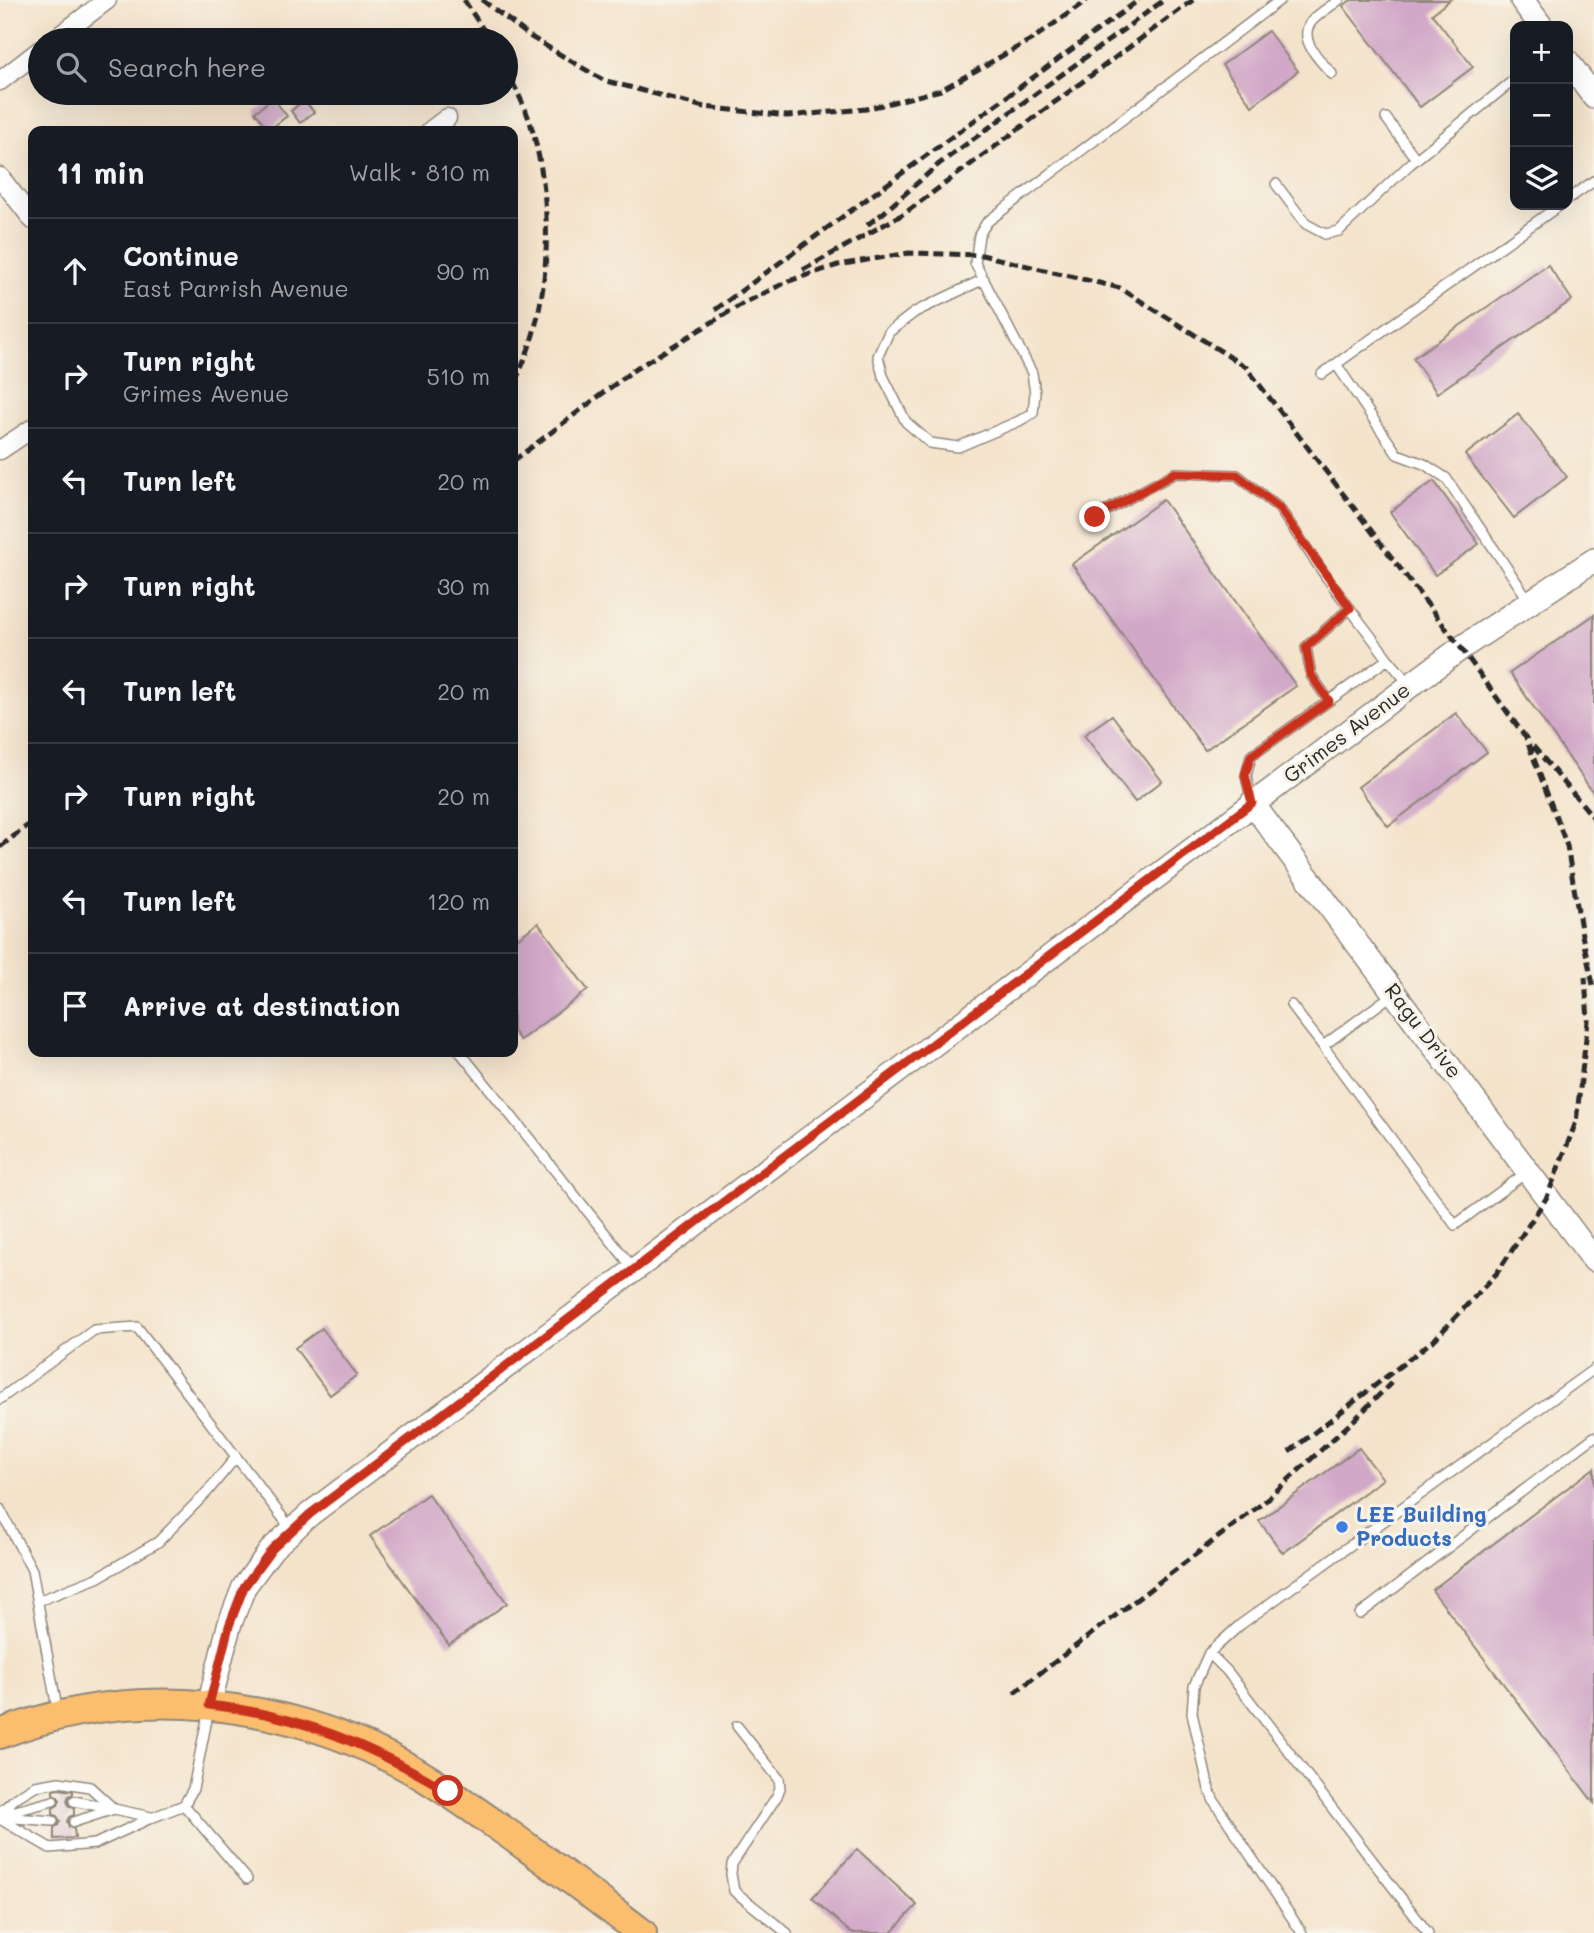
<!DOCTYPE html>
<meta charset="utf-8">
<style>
body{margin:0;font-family:Mali,sans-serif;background:#242831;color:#f1f3f6}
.controls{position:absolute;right:21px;top:21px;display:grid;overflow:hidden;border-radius:14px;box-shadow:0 7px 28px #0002}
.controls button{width:63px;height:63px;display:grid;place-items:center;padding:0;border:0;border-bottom:2px solid #363941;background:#171b24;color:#f1f3f6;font:35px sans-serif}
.stop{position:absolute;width:21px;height:21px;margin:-16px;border:5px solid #c8321e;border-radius:50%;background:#fff}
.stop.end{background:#c8321e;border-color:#fff;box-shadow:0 2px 7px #0008}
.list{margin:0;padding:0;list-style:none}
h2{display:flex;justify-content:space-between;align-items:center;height:91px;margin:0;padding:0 28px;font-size:30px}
h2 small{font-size:23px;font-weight:400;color:#9ea1a6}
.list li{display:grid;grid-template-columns:46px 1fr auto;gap:21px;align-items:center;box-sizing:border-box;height:105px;padding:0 28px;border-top:2px solid #363941}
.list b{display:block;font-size:26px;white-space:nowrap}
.list p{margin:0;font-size:23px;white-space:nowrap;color:#9ea1a6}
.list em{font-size:23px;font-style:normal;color:#9ea1a6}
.icon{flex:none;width:38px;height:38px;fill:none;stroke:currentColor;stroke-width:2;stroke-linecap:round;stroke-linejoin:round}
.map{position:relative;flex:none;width:1594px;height:1933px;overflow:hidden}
.search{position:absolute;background:#171b24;box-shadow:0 7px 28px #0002;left:28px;top:28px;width:490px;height:77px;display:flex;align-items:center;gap:18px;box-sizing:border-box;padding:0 24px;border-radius:38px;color:#9ea1a6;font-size:26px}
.panel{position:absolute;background:#171b24;box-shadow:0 7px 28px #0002;left:28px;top:126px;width:490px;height:931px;border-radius:14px}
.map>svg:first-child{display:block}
</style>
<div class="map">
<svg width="1594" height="1933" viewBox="0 0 1594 1933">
<rect width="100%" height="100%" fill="#f7f3e8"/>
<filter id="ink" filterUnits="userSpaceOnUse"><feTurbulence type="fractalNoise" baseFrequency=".0143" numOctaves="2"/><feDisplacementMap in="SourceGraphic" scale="14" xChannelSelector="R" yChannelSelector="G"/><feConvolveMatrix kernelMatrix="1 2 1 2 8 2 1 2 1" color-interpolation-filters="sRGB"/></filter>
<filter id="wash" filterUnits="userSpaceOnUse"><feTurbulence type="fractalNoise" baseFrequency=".00686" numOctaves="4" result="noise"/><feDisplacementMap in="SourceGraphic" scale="28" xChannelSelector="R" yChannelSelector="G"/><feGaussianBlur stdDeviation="1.57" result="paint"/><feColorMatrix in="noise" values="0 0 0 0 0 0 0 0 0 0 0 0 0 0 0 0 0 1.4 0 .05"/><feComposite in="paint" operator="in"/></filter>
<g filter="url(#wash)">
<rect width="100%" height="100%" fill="#f4e3cb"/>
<g id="blocks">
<path fill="#d1a8c8" d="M 1351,0 L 1450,0 L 1432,14 L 1473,67 L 1420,107 L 1343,6 Z
M 1268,31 L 1298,71 L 1252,106 L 1222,65 Z
M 273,98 L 287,116 L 269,130 L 255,112 Z
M 304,100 L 314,112 L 300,123 L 291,111 Z
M 1548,265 L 1572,300 L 1437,393 L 1413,358 Z
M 1518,414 L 1567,477 L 1514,518 L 1465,455 Z
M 1434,481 L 1479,544 L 1435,575 L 1390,512 Z
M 1163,500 L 1296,686 L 1205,750 L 1072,564 Z
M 1594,615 L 1594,794 L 1510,673 Z
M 1456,713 L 1487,752 L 1388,826 L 1358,787 Z
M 1112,715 L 1162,781 L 1135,802 L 1084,735 Z
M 538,923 L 588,990 L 520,1040 L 513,1031 L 513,942 Z
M 322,1328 L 357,1375 L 330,1395 L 295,1348 Z
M 1359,1448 L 1383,1479 L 1283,1553 L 1259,1521 Z
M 1594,1468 L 1594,1803 L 1432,1590 Z
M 428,1494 L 507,1603 L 449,1645 L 370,1536 Z
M 59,1789 L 73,1791 L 73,1794 L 69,1796 L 67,1800 L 69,1806 L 74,1808 L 74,1815 L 69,1817 L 67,1821 L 69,1827 L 74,1829 L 75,1838 L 54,1839 L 54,1828 L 58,1825 L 60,1821 L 57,1816 L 53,1814 L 53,1808 L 58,1805 L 60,1800 L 57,1796 L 53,1794 L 53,1790 Z
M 857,1849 L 917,1905 L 891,1933 L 851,1933 L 812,1898 Z"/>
</g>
</g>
<g filter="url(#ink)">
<use href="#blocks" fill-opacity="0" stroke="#90877b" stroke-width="2"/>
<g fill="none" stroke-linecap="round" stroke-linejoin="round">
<defs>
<path id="service" d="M 1332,74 C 1321,61 1296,39 1312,21 C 1319,13 1330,7 1339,0
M 1386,118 L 1416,159
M 1276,184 L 1306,224 L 1325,234 L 1339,231 L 1409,165 L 1515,79
M 1568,199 L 1594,181
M 984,279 L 915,312 L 889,332 L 878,356 L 883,376 L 906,422 L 930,443 L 958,447 L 1019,421 L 1033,413 L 1035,393 L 1032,373 L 975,263 L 979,235 L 987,222 L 1280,0
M 1336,364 L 1397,454 L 1424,464 L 1446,478 L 1530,602
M 1322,374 L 1560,205
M 1095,517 L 1175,473 L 1237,475 L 1279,508 L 1327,578 L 1388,659
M 1329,701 L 1311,675 L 1306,647 L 1350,608
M 1252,801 L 1246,776 L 1251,756 L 1388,659 L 1410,685
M 1393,994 L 1323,1046 L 1455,1225 L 1527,1172
M 1291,1005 L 1323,1046
M 460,1052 L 633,1268
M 0,1399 L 94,1330 L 137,1327 L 292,1530
M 0,1509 L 32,1570 L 58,1714
M 38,1601 L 97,1578 L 158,1542 L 208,1491 L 236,1457
M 1360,1614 L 1594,1437
M 1209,1653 L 1227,1671 L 1428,1933
M 737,1726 L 779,1779 L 780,1788 L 777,1796 L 732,1864 L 731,1874 L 734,1891 L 787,1933
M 74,1801 L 113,1809
M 184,1805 L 247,1879
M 0,1812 L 17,1797 L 35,1786 L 59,1782 L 90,1787 L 114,1809 L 151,1817
M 0,1815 L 53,1801
M 2,1817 L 53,1821
M 0,1819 L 50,1848 L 95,1844 L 151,1818 L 184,1805 L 193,1789 L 209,1709
M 74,1822 L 114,1809
M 1302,1933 L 1214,1801 L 1209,1789 L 1192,1713 L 1194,1686 L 1209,1653 L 1240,1625 L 1594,1369"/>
<path id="minor" d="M 54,40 L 107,0
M 0,81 L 40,50
M 430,131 L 447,118
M 0,177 L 33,220
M 0,450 L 33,428"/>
<path id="tertiary" d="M 1522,0 L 1541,26
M 1568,62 L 1594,97
M 1252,803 L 1594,1260
M 209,1705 L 229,1626 L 244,1587 L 272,1549 L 310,1514 L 1411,685 L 1461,648 L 1594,560"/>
<path id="primary" d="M 0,1734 C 134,1682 284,1699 409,1768 C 438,1784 466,1804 493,1823 C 544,1858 593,1896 642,1933"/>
</defs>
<use href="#service" stroke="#90877b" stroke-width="12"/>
<use href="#minor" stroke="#90877b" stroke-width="21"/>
<use href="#tertiary" stroke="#90877b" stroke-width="26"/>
<use href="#primary" stroke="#90877b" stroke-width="32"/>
<use href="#service" stroke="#fff" stroke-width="9"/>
<use href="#minor" stroke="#fff" stroke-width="18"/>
<use href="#tertiary" stroke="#fff" stroke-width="23"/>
<use href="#primary" stroke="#fbbe6e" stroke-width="28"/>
<path stroke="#2b2b2b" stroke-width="5" stroke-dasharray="10 5" stroke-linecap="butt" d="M 464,0 L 490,40
M 482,0 L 531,37 L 603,80 L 704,107 L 787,116 L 866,109 L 941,90 L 1034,38 L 1087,0
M 506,68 C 514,86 524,104 530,122 C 555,203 553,309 513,385
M 867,225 L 882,214 L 939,164 L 1164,0
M 803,270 L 905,213 L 1193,0
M 715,310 L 1139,0
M 632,371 L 742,304 L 789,281 L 838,265 L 909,253 L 982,255 L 1120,288 L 1246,367 L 1461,648 L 1526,738 L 1567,846 L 1582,935 L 1594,989
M 513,461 L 639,366
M 1533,746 L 1594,818
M 0,847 L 33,821
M 1289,1452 L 1435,1339 L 1497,1273 L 1547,1197 L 1576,1122 L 1588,1021 L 1585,977
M 1014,1693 L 1263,1503 L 1354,1420 L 1391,1383"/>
</g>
</g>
<g fill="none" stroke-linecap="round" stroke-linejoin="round" filter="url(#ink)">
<path stroke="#c8321e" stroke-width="9" d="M 448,1791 C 372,1746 298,1714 209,1705 L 229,1626 L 244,1587 L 272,1549 L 310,1514 L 1252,803 L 1245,775 L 1251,756 L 1329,701 L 1311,675 L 1306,647 L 1350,608 L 1279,508 L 1237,475 L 1175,473 L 1095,517"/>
</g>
<circle fill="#3f7fe0" stroke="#f7f3e8" stroke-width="2.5" cx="1342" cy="1527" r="7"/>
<g text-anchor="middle" stroke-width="6" stroke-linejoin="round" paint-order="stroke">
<g font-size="21" fill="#2b2b2b" stroke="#f7f3e8">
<text transform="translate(1347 733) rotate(-37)" y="7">Grimes Avenue</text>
<text transform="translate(1423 1031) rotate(53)" y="7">Ragu Drive</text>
</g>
<g font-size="21" font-weight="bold" fill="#366cbe" stroke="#f7f3e8" text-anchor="start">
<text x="1356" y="1522">LEE Building<tspan x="1356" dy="24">Products</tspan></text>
</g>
</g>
</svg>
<div class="controls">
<button>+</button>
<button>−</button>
<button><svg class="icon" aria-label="layers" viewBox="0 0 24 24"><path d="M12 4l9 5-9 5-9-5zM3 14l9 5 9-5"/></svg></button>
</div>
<div class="stop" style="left:448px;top:1791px"></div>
<div class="stop end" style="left:1095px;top:517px"></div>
<div class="search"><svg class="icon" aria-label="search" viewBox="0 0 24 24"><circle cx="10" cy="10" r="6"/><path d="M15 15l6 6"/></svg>Search here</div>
<section class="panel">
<h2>11 min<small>Walk · 810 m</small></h2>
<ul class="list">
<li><svg class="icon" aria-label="ahead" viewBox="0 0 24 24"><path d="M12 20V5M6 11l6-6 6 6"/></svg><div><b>Continue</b><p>East Parrish Avenue</p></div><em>90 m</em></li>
<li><svg class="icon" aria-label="right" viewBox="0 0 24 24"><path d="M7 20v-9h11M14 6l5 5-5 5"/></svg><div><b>Turn right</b><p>Grimes Avenue</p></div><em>510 m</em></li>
<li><svg class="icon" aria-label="left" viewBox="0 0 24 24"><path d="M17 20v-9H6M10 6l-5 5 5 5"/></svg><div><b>Turn left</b></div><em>20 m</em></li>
<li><svg class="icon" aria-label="right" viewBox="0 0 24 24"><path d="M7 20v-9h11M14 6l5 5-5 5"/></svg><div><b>Turn right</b></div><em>30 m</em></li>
<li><svg class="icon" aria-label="left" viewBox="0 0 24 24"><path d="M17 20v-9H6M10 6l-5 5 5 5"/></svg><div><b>Turn left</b></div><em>20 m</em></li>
<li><svg class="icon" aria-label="right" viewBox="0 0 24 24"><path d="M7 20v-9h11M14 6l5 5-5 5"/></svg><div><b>Turn right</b></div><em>20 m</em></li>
<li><svg class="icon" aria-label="left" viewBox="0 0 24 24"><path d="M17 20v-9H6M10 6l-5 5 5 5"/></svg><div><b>Turn left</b></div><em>120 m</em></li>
<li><svg class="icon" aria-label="arrive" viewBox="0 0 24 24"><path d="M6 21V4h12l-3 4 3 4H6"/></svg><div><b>Arrive at destination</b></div></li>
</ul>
</section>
</div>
